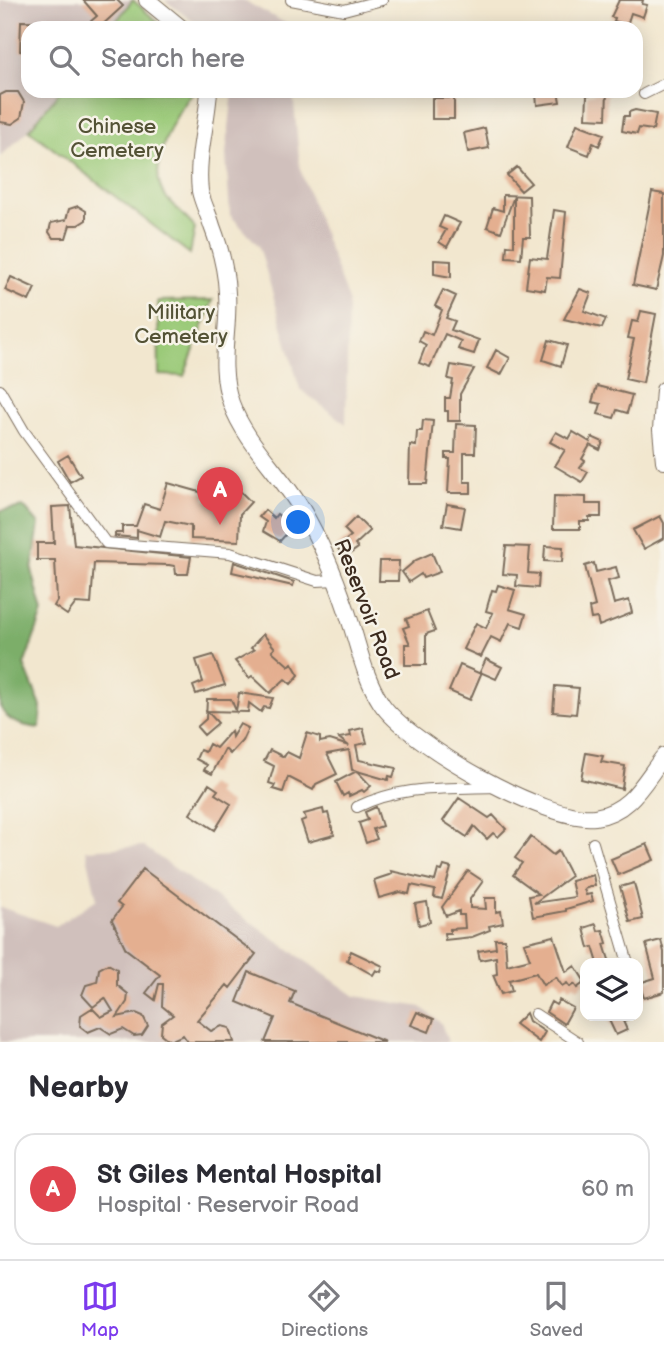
<!DOCTYPE html>
<meta charset="utf-8">
<style>
body{margin:0;font-family:"Balsamiq Sans",sans-serif;background:#f2f2f3;color:#2b2b33}
.controls{position:absolute;right:21px;bottom:21px;display:grid;overflow:hidden;border-radius:14px;box-shadow:0 4px 18px #0003}
.controls button{width:63px;height:63px;display:grid;place-items:center;padding:0;border:0;border-bottom:2px solid #e1e1e2;background:#fff;color:#2b2b33;font:35px sans-serif}
.you{position:absolute;left:299px;top:523px;width:24px;height:24px;margin:-18px;border:5px solid #fff;border-radius:50%;background:#1a73e8;box-shadow:0 0 0 10px #1a73e833}
.badge{display:grid;place-items:center;width:46px;height:46px;border-radius:50%;background:#7c3aed;color:#fff;font-size:23px;font-weight:700}
.pin{position:absolute;translate:-50% -58px;filter:drop-shadow(0 2px 4px #0008)}
.pin::after{content:'';position:absolute;top:37px;width:24px;height:21px;background:inherit;clip-path:polygon(0 0,100% 0,50% 100%)}
.list{margin:0;padding:0;list-style:none}
h2{display:flex;justify-content:space-between;align-items:center;height:91px;margin:0;padding:0 28px;font-size:30px}
h2 small{font-size:23px;font-weight:400;color:#7c7c81}
.list li{display:grid;grid-template-columns:46px 1fr auto;gap:21px;align-items:center;box-sizing:border-box;height:112px;margin:0 14px 14px;padding:0 14px;border:2px solid #e1e1e2;border-radius:21px}
.list b{display:block;font-size:26px;white-space:nowrap}
.list p{margin:0;font-size:23px;white-space:nowrap;color:#7c7c81}
.list em{font-size:23px;font-style:normal;color:#7c7c81}
.icon{flex:none;width:38px;height:38px;fill:none;stroke:currentColor;stroke-width:2;stroke-linecap:round;stroke-linejoin:round}
.map{position:relative;flex:none;width:664px;height:1042px;overflow:hidden}
.search{position:absolute;background:#fff;box-shadow:0 4px 18px #0003;left:21px;right:21px;top:21px;height:77px;display:flex;align-items:center;gap:18px;box-sizing:border-box;padding:0 24px;border-radius:21px;color:#7c7c81;font-size:26px}
.sheet{height:217px;background:#fff}
nav{display:flex;justify-content:space-around;align-items:center;box-sizing:border-box;height:98px;border-top:2px solid #e1e1e2;background:#fff;font-size:19px;color:#7c7c81}
nav a{display:grid;justify-items:center;gap:4px}
nav .on{color:#7c3aed}
.map>svg:first-child{display:block}
</style>
<div class="map">
<svg width="664" height="1042" viewBox="0 0 664 1042">
<rect width="100%" height="100%" fill="#f7f3e8"/>
<filter id="ink" filterUnits="userSpaceOnUse"><feTurbulence type="fractalNoise" baseFrequency=".0143" numOctaves="2"/><feDisplacementMap in="SourceGraphic" scale="14" xChannelSelector="R" yChannelSelector="G"/><feConvolveMatrix kernelMatrix="1 2 1 2 8 2 1 2 1" color-interpolation-filters="sRGB"/></filter>
<filter id="wash" filterUnits="userSpaceOnUse"><feTurbulence type="fractalNoise" baseFrequency=".00686" numOctaves="4" result="noise"/><feDisplacementMap in="SourceGraphic" scale="28" xChannelSelector="R" yChannelSelector="G"/><feGaussianBlur stdDeviation="1.57" result="paint"/><feColorMatrix in="noise" values="0 0 0 0 0 0 0 0 0 0 0 0 0 0 0 0 0 1.4 0 .05"/><feComposite in="paint" operator="in"/></filter>
<g filter="url(#wash)">
<rect width="100%" height="100%" fill="#f2e7cf"/>
<path fill="#d0c0bc" d="M 0,0 L 133,0 L 111,28 L 28,28 L 28,91 L 60,91 L 29,130 L 0,157 Z
M 164,0 L 243,0 L 287,24 L 287,28 L 203,28 Z
M 233,91 L 293,91 L 300,169 L 348,301 L 346,424 L 300,389 L 259,246 L 230,215 L 226,154 Z
M 143,846 L 355,996 L 421,1007 L 441,1023 L 448,1042 L 0,1042 L 0,907 L 56,926 L 97,899 L 86,850 Z"/>
<path fill="#9bca79" stroke="#6b7a4c" stroke-width="2" d="M 133,0 L 161,25 L 164,28 L 111,28 Z
M 60,91 L 195,91 C 175,111 145,169 165,196 C 174,207 186,217 195,228 L 190,254 L 29,130 Z
M 213,300 L 184,376 L 159,375 L 158,301 Z"/>
<path fill="#7cae69" stroke="#5c6c44" stroke-width="2" d="M 24,507 L 39,524 L 32,570 L 43,613 L 24,665 L 41,706 L 40,728 C 23,726 7,723 0,706 L 0,511 Z"/>
<g id="blocks">
<path fill="#e4af90" d="M 83,0 L 117,0 L 123,6 L 99,28 L 83,28 L 97,16 Z
M 619,0 L 643,0 L 642,4 L 647,5 L 643,17 L 631,13 L 627,25 L 614,21 L 615,18 L 611,17 Z
M 21,21 L 62,22 L 62,28 L 28,28 L 28,52 L 20,51 Z
M 547,91 L 558,91 L 560,102 L 537,105 L 536,94 Z
M 607,91 L 606,119 L 586,118 L 587,95 Z
M 6,92 L 18,92 L 24,102 L 21,118 L 12,124 L 0,122 L 0,95 Z
M 432,98 L 454,98 L 454,119 L 432,119 Z
M 635,110 L 656,114 L 653,130 L 639,128 L 637,134 L 622,131 L 624,116 L 629,116 L 629,112 Z
M 577,124 L 604,134 L 599,146 L 593,143 L 589,155 L 568,147 Z
M 485,128 L 489,148 L 468,152 L 464,133 Z
M 517,167 L 531,183 L 521,191 L 507,175 Z
M 652,192 L 664,194 L 664,256 L 656,290 L 633,285 Z
M 503,195 L 529,196 L 530,237 L 523,237 L 521,258 L 506,257 L 507,245 L 514,246 L 514,196 L 501,232 L 487,227 L 493,208 L 503,211 Z
M 78,206 L 86,211 L 86,220 L 78,225 L 70,225 L 66,238 L 53,238 L 49,232 L 51,223 L 66,220 L 69,209 Z
M 554,210 L 566,212 L 560,278 L 547,277 L 545,290 L 526,287 L 530,257 L 547,259 Z
M 444,216 L 460,223 L 447,247 L 439,242 L 446,230 L 439,227 Z
M 434,260 L 451,261 L 451,277 L 434,274 Z
M 11,277 L 35,288 L 29,301 L 5,290 Z
M 580,289 L 591,293 L 584,311 L 606,319 L 602,328 L 564,319 Z
M 443,290 L 456,296 L 446,318 L 455,321 L 451,330 L 479,340 L 474,354 L 458,349 L 461,341 L 445,334 L 430,367 L 419,363 L 426,345 L 419,341 L 423,331 L 432,335 L 442,310 L 435,306 Z
M 641,311 L 656,314 L 643,383 L 625,379 L 634,339 L 628,338 L 632,321 L 638,322 Z
M 549,340 L 567,345 L 561,366 L 543,360 Z
M 496,350 L 510,358 L 501,375 L 487,368 Z
M 451,365 L 474,369 L 460,394 L 460,421 L 448,421 L 448,411 L 445,411 L 445,398 L 450,398 L 453,380 L 448,379 Z
M 597,386 L 632,395 L 627,413 L 617,410 L 614,418 L 598,414 L 601,404 L 592,402 Z
M 423,420 L 433,421 L 427,484 L 409,484 L 410,445 L 416,446 L 417,431 L 422,431 Z
M 456,424 L 476,425 L 475,453 L 464,453 L 464,482 L 471,482 L 471,493 L 448,493 L 450,459 L 446,459 L 446,453 L 455,453 Z
M 556,432 L 569,439 L 573,432 L 590,442 L 592,437 L 603,442 L 600,450 L 590,445 L 582,459 L 585,461 L 580,468 L 588,472 L 582,482 L 555,466 L 565,450 L 550,442 Z
M 68,455 L 81,476 L 70,482 L 58,461 Z
M 168,483 L 207,494 L 205,500 L 222,499 L 230,504 L 240,491 L 251,502 L 240,514 L 239,541 L 191,539 L 191,526 L 165,521 L 160,537 L 137,530 L 137,538 L 115,536 L 115,533 L 122,533 L 122,526 L 136,526 L 144,504 L 160,509 Z
M 554,496 L 586,497 L 586,504 L 601,504 L 601,517 L 589,517 L 589,521 L 580,521 L 580,529 L 553,529 Z
M 447,504 L 465,507 L 461,528 L 443,525 Z
M 70,506 L 74,545 L 191,557 L 188,574 L 176,574 L 175,566 L 169,565 L 94,563 L 91,604 L 76,603 L 67,615 L 54,606 L 57,601 L 55,560 L 37,560 L 37,543 L 54,543 L 52,507 Z
M 265,510 L 274,518 L 277,514 L 287,522 L 283,527 L 289,531 L 280,541 L 263,531 L 266,522 L 259,517 Z
M 660,516 L 664,523 L 664,538 L 644,549 L 633,530 Z
M 356,517 L 370,531 L 355,545 L 358,548 L 344,558 L 337,547 L 351,536 L 344,529 Z
M 506,546 L 530,547 L 528,573 L 539,574 L 538,588 L 516,586 L 517,575 L 503,574 Z
M 545,546 L 563,547 L 562,562 L 544,561 Z
M 432,553 L 440,572 L 423,578 L 421,574 L 409,582 L 402,572 L 416,560 Z
M 380,561 L 399,561 L 398,581 L 379,581 Z
M 234,562 L 294,582 L 293,586 L 232,572 Z
M 594,563 L 596,572 L 616,567 L 619,578 L 608,581 L 614,604 L 629,600 L 632,613 L 599,626 L 597,618 L 591,619 L 589,608 L 595,606 L 585,566 Z
M 498,585 L 515,590 L 509,609 L 526,614 L 522,627 L 510,623 L 501,642 L 491,637 L 481,657 L 463,649 L 476,623 L 486,628 L 493,613 L 486,611 L 492,590 L 496,591 Z
M 427,611 L 435,631 L 426,634 L 426,665 L 405,665 L 405,644 L 410,644 L 403,628 L 409,626 L 406,619 Z
M 263,634 L 275,648 L 272,651 L 289,666 L 292,663 L 299,675 L 291,684 L 285,679 L 270,693 L 252,676 L 249,678 L 235,661 L 254,650 L 251,648 Z
M 213,655 L 225,685 L 196,694 L 193,686 L 203,682 L 196,660 Z
M 486,659 L 502,667 L 496,679 L 480,672 Z
M 460,665 L 481,674 L 470,700 L 449,691 Z
M 555,686 L 579,688 L 576,714 L 553,712 Z
M 239,693 L 273,698 L 269,708 L 264,707 L 261,712 L 249,703 L 248,712 L 207,711 L 218,723 L 204,735 L 197,727 L 206,719 L 207,699 L 231,699 L 236,711 Z
M 240,724 L 248,728 L 242,741 L 230,754 L 225,749 L 212,774 L 204,770 L 207,765 L 196,759 L 200,750 L 205,752 L 209,744 L 216,748 L 231,731 L 232,737 Z
M 363,728 L 367,743 L 356,745 L 359,760 L 396,768 L 393,777 L 389,776 L 388,780 L 357,771 L 371,786 L 364,792 L 362,790 L 349,796 L 348,793 L 343,796 L 336,782 L 357,771 L 352,770 L 349,750 L 327,754 L 337,774 L 316,784 L 313,790 L 288,777 L 283,792 L 273,789 L 275,785 L 269,783 L 274,766 L 264,761 L 270,750 L 284,757 L 287,752 L 299,758 L 307,733 L 320,737 L 320,742 L 330,740 L 349,746 L 339,738 L 351,736 L 350,731 Z
M 586,753 L 603,756 L 601,762 L 625,766 L 622,789 L 581,779 Z
M 209,784 L 218,790 L 215,794 L 231,804 L 215,830 L 190,814 Z
M 459,798 L 489,818 L 493,815 L 506,829 L 498,837 L 493,833 L 487,839 L 474,826 L 467,837 L 443,821 Z
M 376,807 L 382,826 L 373,829 L 377,839 L 366,843 L 359,823 L 368,820 L 365,812 Z
M 323,809 L 324,814 L 328,813 L 334,835 L 308,842 L 301,821 L 306,819 L 304,814 Z
M 531,837 L 553,855 L 558,851 L 571,876 L 534,903 L 575,897 L 571,881 L 593,875 L 595,885 L 584,889 L 586,895 L 591,894 L 593,901 L 566,909 L 566,911 L 533,917 L 529,896 L 539,894 L 513,875 L 522,863 L 515,858 Z
M 647,844 L 654,860 L 618,875 L 611,859 Z
M 444,866 L 451,868 L 442,899 L 434,897 L 435,890 L 411,885 L 409,894 L 400,892 L 379,898 L 374,880 L 392,874 L 391,871 L 435,881 L 438,870 L 442,871 Z
M 143,869 L 256,954 L 230,988 L 227,985 L 197,1020 L 211,1031 L 222,1026 L 230,1028 L 234,1042 L 188,1042 L 183,1035 L 170,1041 L 161,1034 L 162,1023 L 173,1015 L 162,1006 L 163,984 L 159,984 L 155,1000 L 146,993 L 160,975 L 126,949 L 112,920 L 122,907 L 117,903 Z
M 468,871 L 483,881 L 470,899 L 470,908 L 486,909 L 485,898 L 496,898 L 496,912 L 501,911 L 503,923 L 489,926 L 490,930 L 472,937 L 445,940 L 444,933 L 450,933 L 450,929 L 465,928 L 464,915 L 459,915 L 459,911 L 446,916 L 442,907 Z
M 634,883 L 643,919 L 630,922 L 620,887 Z
M 427,902 L 430,922 L 419,925 L 415,904 Z
M 596,924 L 598,931 L 603,930 L 607,943 L 604,944 L 610,963 L 598,963 L 593,947 L 589,948 L 584,928 Z
M 554,936 L 566,972 L 575,966 L 585,982 L 577,988 L 574,984 L 570,987 L 567,983 L 562,986 L 556,977 L 543,985 L 536,973 L 509,980 L 512,991 L 501,994 L 493,975 L 497,974 L 496,957 L 480,960 L 478,951 L 496,948 L 495,939 L 505,939 L 507,965 L 530,959 L 524,943 Z
M 661,940 L 664,952 L 664,992 L 644,998 L 639,983 L 655,978 L 646,944 Z
M 351,951 L 383,966 L 381,972 L 376,970 L 373,975 L 347,960 Z
M 108,964 L 117,969 L 117,985 L 128,994 L 127,1002 L 117,1017 L 136,1013 L 143,1016 L 148,1026 L 142,1035 L 134,1036 L 123,1029 L 111,1034 L 100,1027 L 88,1032 L 80,1026 L 81,1015 L 92,1008 L 101,1017 L 113,1011 L 105,998 L 93,1007 L 82,995 L 86,985 L 97,982 L 99,969 Z
M 249,972 L 295,991 L 290,1003 L 385,1042 L 265,1042 L 275,1018 L 237,1002 Z
M 559,1000 L 573,1008 L 564,1024 L 546,1012 L 551,1002 L 556,1005 Z
M 417,1012 L 434,1019 L 429,1032 L 411,1025 Z
M 526,1013 L 529,1021 L 545,1032 L 539,1042 L 515,1024 Z
M 613,1016 L 635,1016 L 623,1021 L 627,1030 L 616,1035 L 608,1018 Z"/>
</g>
</g>
<g filter="url(#ink)">
<use href="#blocks" fill-opacity="0" stroke="#7b6c5c" stroke-width="2"/>
<g fill="none" stroke-linecap="round" stroke-linejoin="round">
<defs>
<path id="minor" d="M 291,0 L 344,10 L 382,0
M 644,94 L 664,84
M 0,390 L 24,431 L 106,543 L 230,553 L 317,581 L 336,580
M 357,807 C 402,785 445,789 494,787
M 593,843 L 628,963
M 535,1014 L 578,1042"/>
<path id="primary" d="M 664,390 L 661,430 L 664,461"/>
<path id="trunk" d="M 147,0 L 181,28
M 209,91 C 207,124 196,158 200,191 C 202,202 209,215 212,226 C 220,247 226,270 227,293 C 230,332 217,363 231,403 C 247,447 288,480 309,522 C 327,555 340,589 351,624 C 360,652 365,678 381,703 C 407,743 548,823 595,817 C 631,812 644,781 664,756"/>
</defs>
<use href="#minor" stroke="#7b6c5c" stroke-width="12"/>
<use href="#primary" stroke="#7b6c5c" stroke-width="18"/>
<use href="#trunk" stroke="#7b6c5c" stroke-width="18"/>
<use href="#minor" stroke="#fff" stroke-width="10"/>
<use href="#primary" stroke="#fff" stroke-width="16"/>
<use href="#trunk" stroke="#fff" stroke-width="16"/>
</g>
</g>
<g text-anchor="middle" stroke-width="5" stroke-linejoin="round" paint-order="stroke">
<g font-size="21" fill="#535235" stroke="#f7f3e8">
<text x="117" y="133">Chinese<tspan x="117" dy="24">Cemetery</tspan></text>
<text x="181" y="319">Military<tspan x="181" dy="24">Cemetery</tspan></text>
</g>
<g font-size="21" fill="#3b2a1e" stroke="#f7f3e8">
<text transform="translate(367 609) rotate(69)" y="7">Reservoir Road</text>
</g>
</g>
</svg>
<div class="controls">
<button><svg class="icon" aria-label="layers" viewBox="0 0 24 24"><path d="M12 4l9 5-9 5-9-5zM3 14l9 5 9-5"/></svg></button>
</div>
<div class="you"></div>
<div class="pin badge" style="left:220px;top:525px;background:#e0444e">A</div>
<div class="search"><svg class="icon" aria-label="search" viewBox="0 0 24 24"><circle cx="10" cy="10" r="6"/><path d="M15 15l6 6"/></svg>Search here</div>
</div>
<section class="sheet">
<h2>Nearby<small></small></h2>
<ul class="list">
<li><span class="badge" style="background:#e0444e">A</span><div><b>St Giles Mental Hospital</b><p>Hospital · Reservoir Road</p></div><em>60 m</em></li>
</ul>
</section>
<nav>
<a class="on"><svg class="icon" aria-label="map" viewBox="0 0 24 24"><path d="M3 6l6-2 6 2 6-2v14l-6 2-6-2-6 2zM9 4v14M15 6v14"/></svg>Map</a>
<a><svg class="icon" aria-label="directions" viewBox="0 0 24 24"><path d="M12 3l9 9-9 9-9-9zM9 14v-3h6M13 9l2 2-2 2"/></svg>Directions</a>
<a><svg class="icon" aria-label="saved" viewBox="0 0 24 24"><path d="M7 4h10v16l-5-4-5 4z"/></svg>Saved</a>
</nav>
